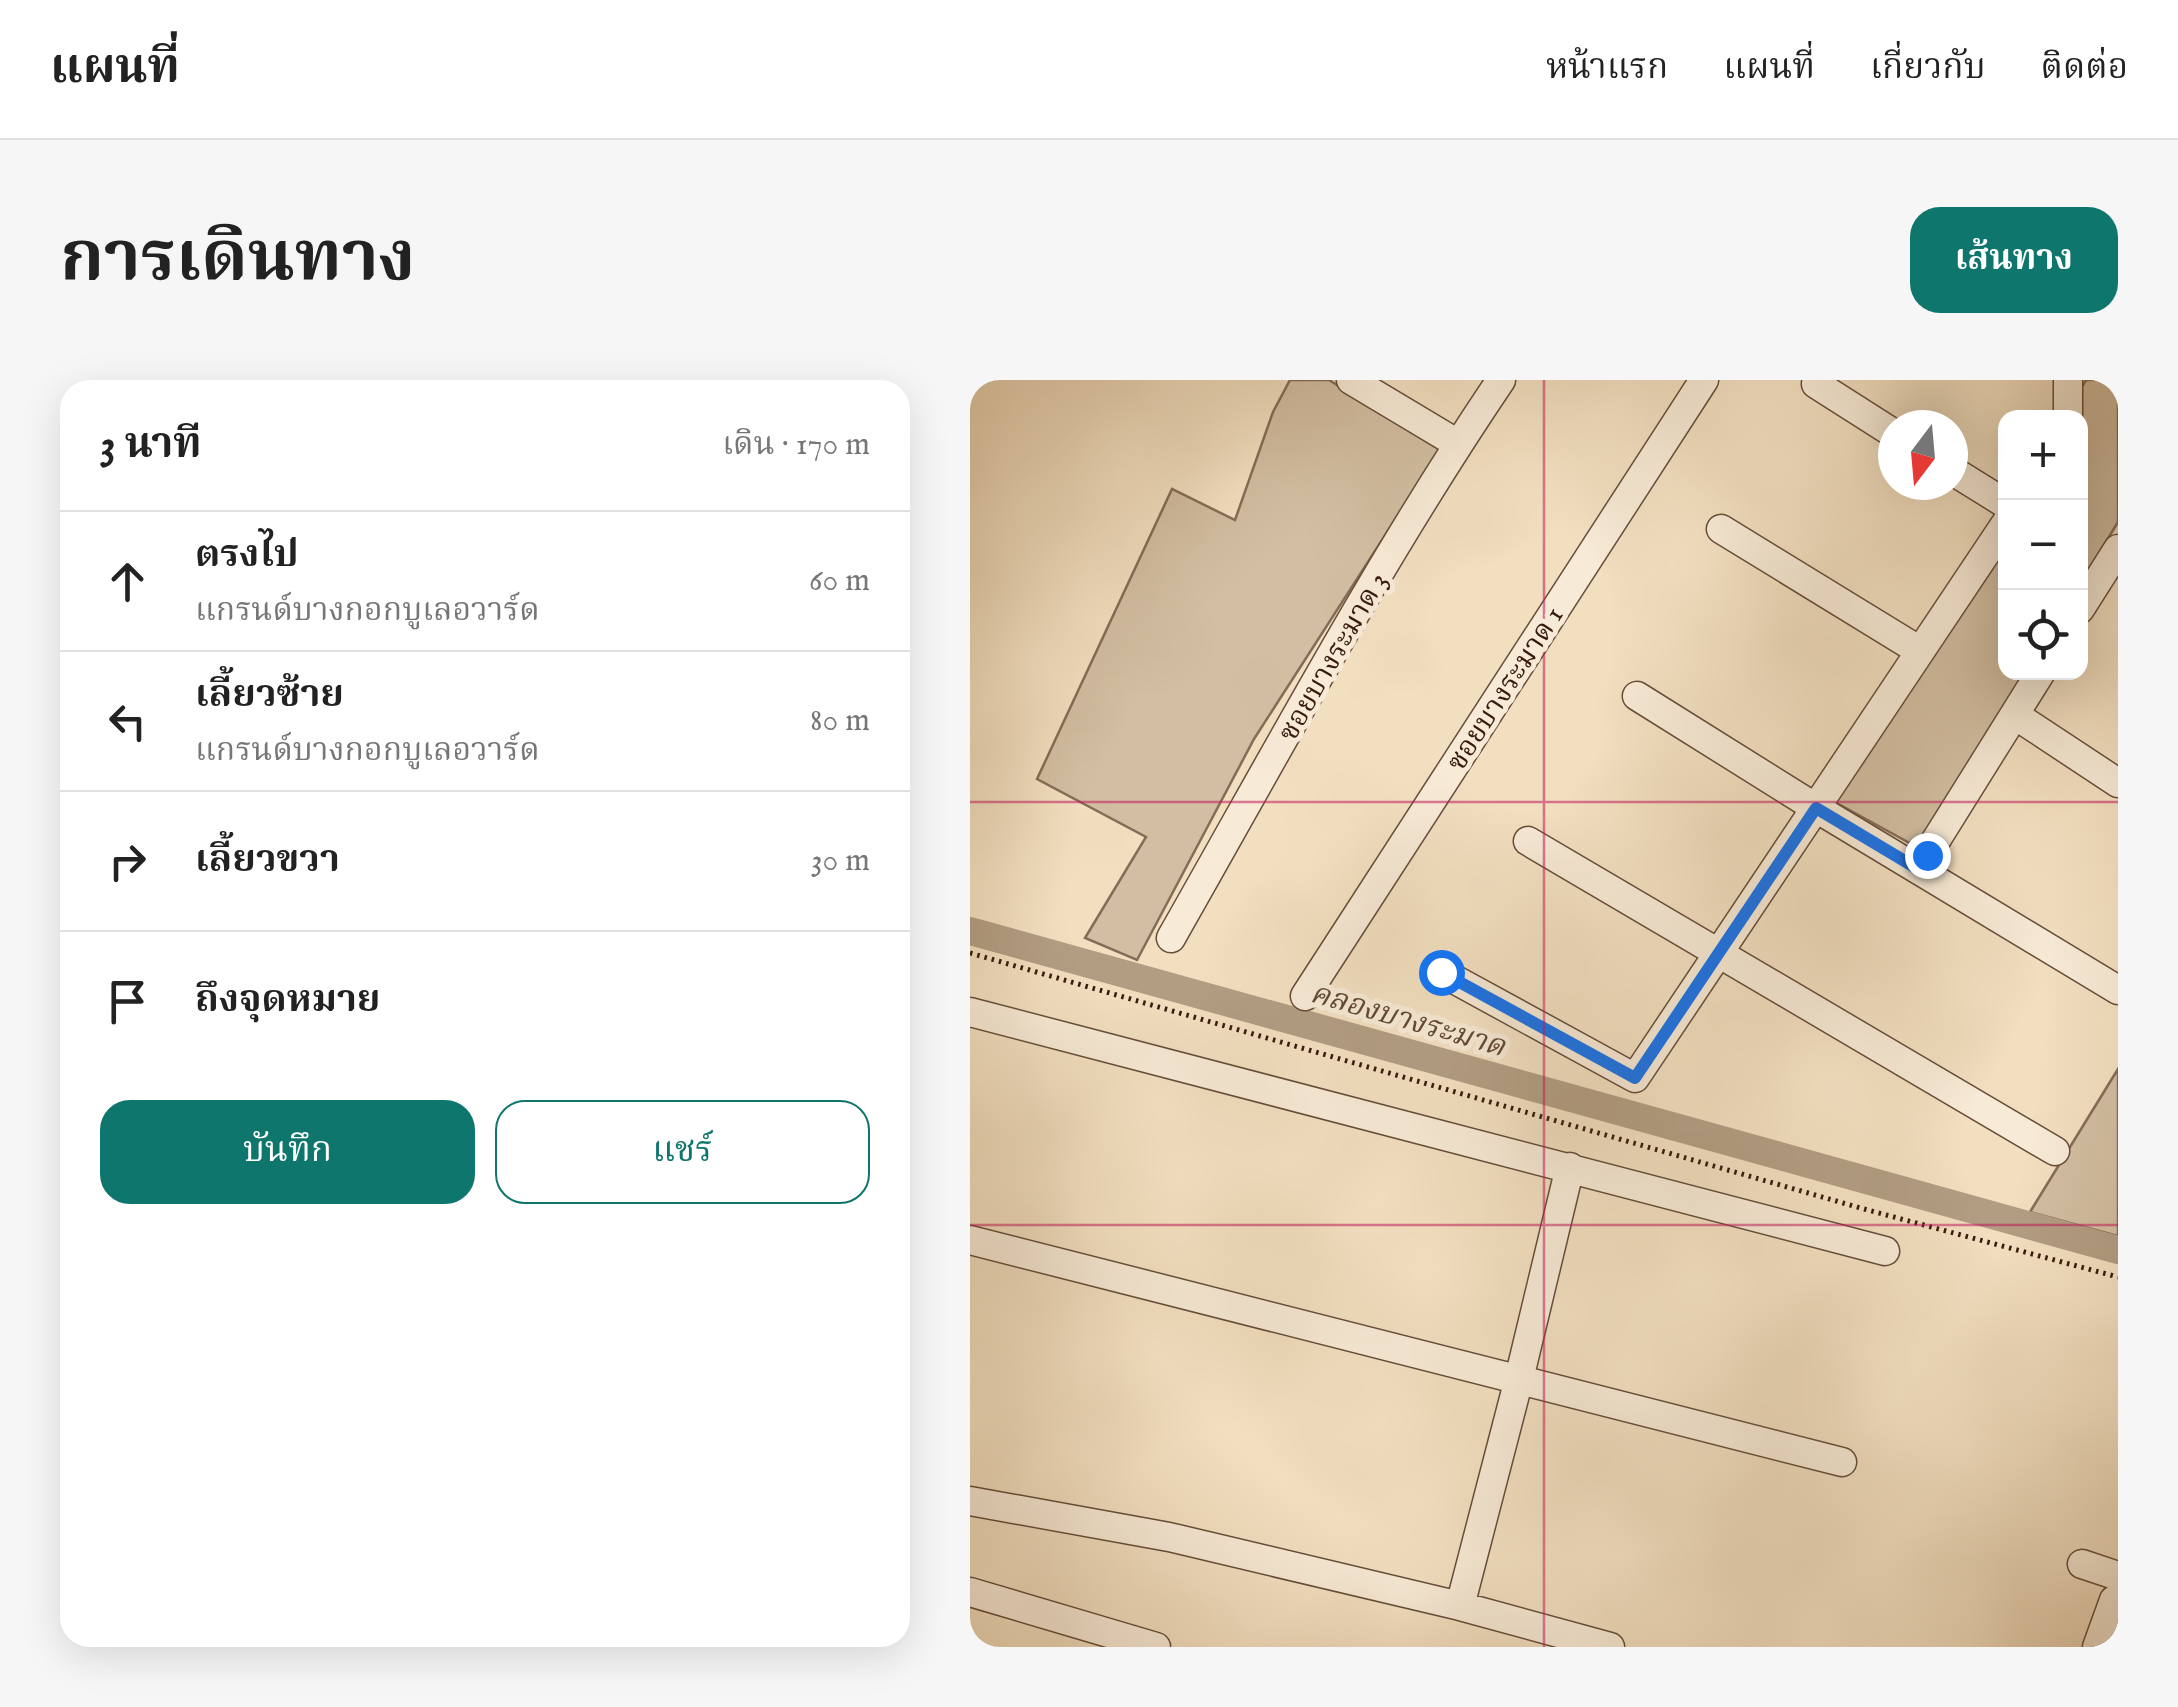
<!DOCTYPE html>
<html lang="th">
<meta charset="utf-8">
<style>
body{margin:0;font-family:"IM FELL English","Noto Serif Thai",serif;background:#f6f6f6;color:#222}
.controls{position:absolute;right:30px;top:30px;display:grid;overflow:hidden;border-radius:20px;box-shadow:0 10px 40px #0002}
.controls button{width:90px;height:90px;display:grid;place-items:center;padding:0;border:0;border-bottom:2px solid #e0e0e0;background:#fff;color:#222;font:50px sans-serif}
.compass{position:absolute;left:908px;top:30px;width:90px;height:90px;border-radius:50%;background:#fff;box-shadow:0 10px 40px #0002;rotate:196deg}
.stop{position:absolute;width:30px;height:30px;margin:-22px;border:8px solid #1a73e8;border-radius:50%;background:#fff}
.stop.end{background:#1a73e8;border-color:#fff;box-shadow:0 2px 10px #0008}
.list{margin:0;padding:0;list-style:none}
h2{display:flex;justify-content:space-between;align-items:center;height:130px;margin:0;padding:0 40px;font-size:42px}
h2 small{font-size:32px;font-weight:400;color:#767676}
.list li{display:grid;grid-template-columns:65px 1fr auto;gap:30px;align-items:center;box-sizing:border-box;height:140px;padding:0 40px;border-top:2px solid #e0e0e0}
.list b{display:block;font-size:38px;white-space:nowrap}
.list p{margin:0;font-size:32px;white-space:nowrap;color:#767676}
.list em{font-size:32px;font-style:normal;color:#767676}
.actions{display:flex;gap:20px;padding:30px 40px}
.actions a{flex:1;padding:22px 0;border:2px solid #0f766e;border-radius:30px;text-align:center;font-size:35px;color:#0f766e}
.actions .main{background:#0f766e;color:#fff}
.icon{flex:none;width:55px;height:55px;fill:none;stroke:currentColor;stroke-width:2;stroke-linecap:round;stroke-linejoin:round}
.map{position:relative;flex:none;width:1148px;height:1267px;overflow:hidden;border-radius:30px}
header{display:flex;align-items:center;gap:60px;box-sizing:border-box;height:140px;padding:0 50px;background:#fff;border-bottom:2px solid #e0e0e0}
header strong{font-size:48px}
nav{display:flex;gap:55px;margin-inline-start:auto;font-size:35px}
.intro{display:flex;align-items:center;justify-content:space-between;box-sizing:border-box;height:240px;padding:0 60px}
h1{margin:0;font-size:70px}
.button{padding:25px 45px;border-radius:30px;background:#0f766e;color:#fff;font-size:35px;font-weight:700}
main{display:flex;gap:60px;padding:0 60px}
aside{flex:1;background:#fff;border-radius:30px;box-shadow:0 10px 40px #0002}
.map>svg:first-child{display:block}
</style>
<header>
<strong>แผนที่</strong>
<nav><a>หน้าแรก</a><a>แผนที่</a><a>เกี่ยวกับ</a><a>ติดต่อ</a></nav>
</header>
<div class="intro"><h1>การเดินทาง</h1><a class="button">เส้นทาง</a></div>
<main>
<aside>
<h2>3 นาที<small>เดิน · 170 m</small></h2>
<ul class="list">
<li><svg class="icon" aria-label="ahead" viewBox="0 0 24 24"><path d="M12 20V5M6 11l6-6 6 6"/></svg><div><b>ตรงไป</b><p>แกรนด์บางกอกบูเลอวาร์ด</p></div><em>60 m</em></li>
<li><svg class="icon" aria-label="left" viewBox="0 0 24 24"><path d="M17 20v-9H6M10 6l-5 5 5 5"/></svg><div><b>เลี้ยวซ้าย</b><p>แกรนด์บางกอกบูเลอวาร์ด</p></div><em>80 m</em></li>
<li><svg class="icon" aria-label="right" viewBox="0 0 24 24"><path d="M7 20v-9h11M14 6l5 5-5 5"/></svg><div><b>เลี้ยวขวา</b></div><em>30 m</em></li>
<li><svg class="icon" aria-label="arrive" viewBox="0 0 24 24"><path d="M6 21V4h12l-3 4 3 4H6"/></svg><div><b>ถึงจุดหมาย</b></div></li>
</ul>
<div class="actions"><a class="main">บันทึก</a><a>แชร์</a></div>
</aside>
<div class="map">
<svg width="1148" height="1267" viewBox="0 0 1148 1267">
<rect width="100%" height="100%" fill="#f2dfc0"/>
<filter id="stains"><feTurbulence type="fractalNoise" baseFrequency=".002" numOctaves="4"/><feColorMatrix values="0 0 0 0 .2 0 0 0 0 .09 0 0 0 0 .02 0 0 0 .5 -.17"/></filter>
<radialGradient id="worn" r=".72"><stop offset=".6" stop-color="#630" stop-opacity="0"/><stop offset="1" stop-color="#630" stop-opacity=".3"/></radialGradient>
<path fill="#d2bea2" stroke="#846d58" stroke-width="2.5" d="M 320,0 L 359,0 L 470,70 L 284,359 L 167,580 L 115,558 L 176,457 L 67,399 L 202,109 L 265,140 L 303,32 Z
M 1116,0 L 1148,0 L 1148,142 L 1111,203 L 1110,38 L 1094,38 Z
M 1035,134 L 1036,292 L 1055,293 L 947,467 L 863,421 Z
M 1148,689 L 1148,856 L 1060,832 Z"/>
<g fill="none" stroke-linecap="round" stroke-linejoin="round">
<path stroke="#b29d83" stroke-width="28" d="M 0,551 L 1148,870"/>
<defs>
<path id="minor" d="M 381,0 L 488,64
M 1098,0 L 1098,38
M 846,4 L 923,53
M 983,91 L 1036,124
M 751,149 L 950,271
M 1110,229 L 1148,169
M 667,316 L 846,428 L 1148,610
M 1045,335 L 1148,403
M 558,461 L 1085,771
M 948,489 L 1071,292
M 201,558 C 308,370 410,179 531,0
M 471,592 L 665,698 L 1036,143
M 335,616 L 734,0
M 0,632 L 915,871
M 0,860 L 872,1082
M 0,1121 L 199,1157 L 490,1226 L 640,1267
M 1112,1184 L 1148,1196
M 0,1212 L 186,1267
M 490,1226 L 549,999 L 600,787
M 1127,1267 L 1144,1220 L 1148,1221"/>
</defs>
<use href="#minor" stroke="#664d3a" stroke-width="31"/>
<path stroke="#371c0e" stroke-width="5" stroke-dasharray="2.5 5" stroke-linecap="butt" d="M 0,573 L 894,829 L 1148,897"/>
<use href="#minor" stroke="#f7ead6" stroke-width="28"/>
</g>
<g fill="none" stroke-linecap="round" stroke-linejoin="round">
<path stroke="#1a73e8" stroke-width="12" d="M 471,592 L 665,698 L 846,428 L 948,489 L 957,475"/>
</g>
<path fill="none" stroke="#c2185b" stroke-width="2.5" stroke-opacity="0.55" d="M 574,0 L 574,1267M 0,422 L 1148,422M 0,845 L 1148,845"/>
<g text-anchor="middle" stroke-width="10" stroke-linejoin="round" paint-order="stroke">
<g font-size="28" fill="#371c0e" stroke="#f7ead6">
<text transform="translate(362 276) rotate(-60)" y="10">ซอยบางระมาด 3</text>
<text transform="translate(534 308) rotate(-57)" y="10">ซอยบางระมาด 1</text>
</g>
<g font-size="30" font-style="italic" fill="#624937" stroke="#f7ead6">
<text transform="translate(438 639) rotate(16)" y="10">คลองบางระมาด</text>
</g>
</g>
<rect width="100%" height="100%" filter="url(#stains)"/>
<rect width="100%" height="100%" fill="url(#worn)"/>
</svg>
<div class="controls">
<button>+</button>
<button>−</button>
<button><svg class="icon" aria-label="locate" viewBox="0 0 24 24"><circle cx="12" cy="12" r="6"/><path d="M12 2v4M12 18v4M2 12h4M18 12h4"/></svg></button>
</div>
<svg class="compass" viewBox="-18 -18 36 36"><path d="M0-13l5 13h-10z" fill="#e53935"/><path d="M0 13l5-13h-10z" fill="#767676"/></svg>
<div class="stop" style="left:471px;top:592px"></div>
<div class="stop end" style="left:957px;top:475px"></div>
</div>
</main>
